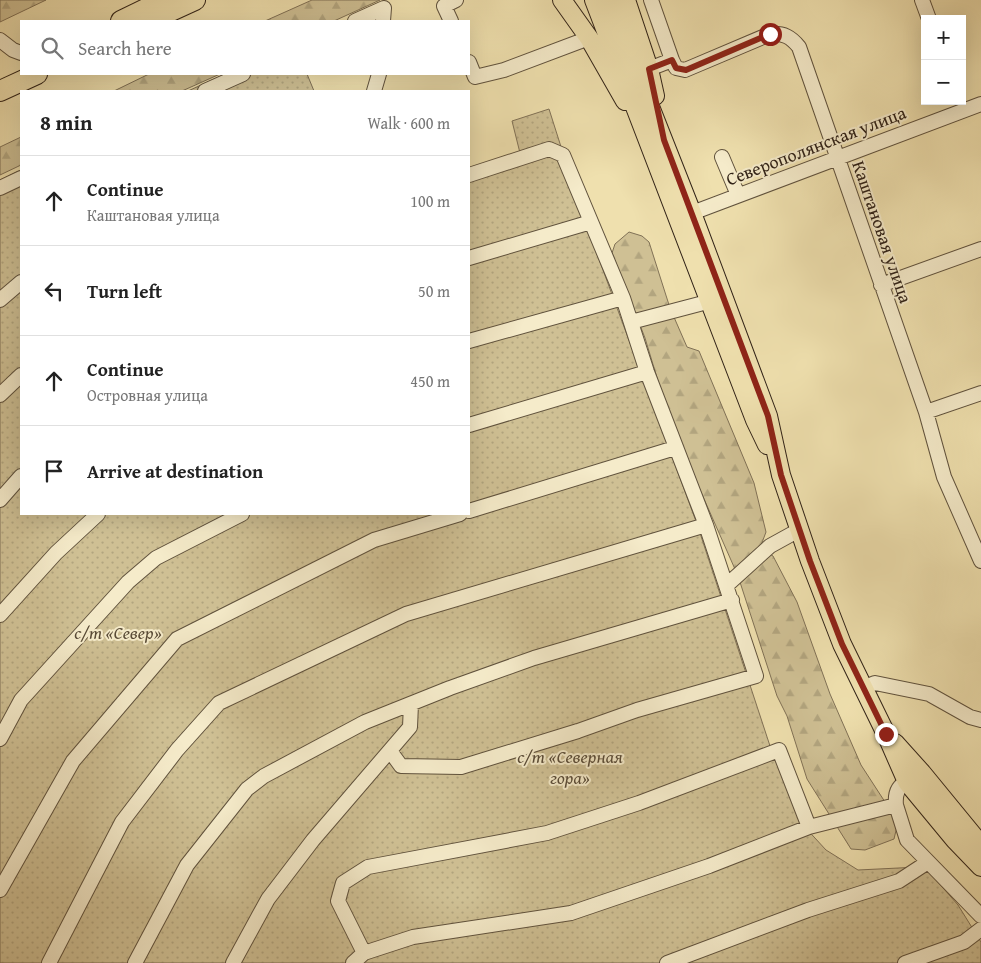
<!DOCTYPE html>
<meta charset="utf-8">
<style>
body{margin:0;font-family:"Gentium Book Plus",serif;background:#f2f2f2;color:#222}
.controls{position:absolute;right:15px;top:15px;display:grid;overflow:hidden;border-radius:0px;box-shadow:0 5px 20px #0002}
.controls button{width:45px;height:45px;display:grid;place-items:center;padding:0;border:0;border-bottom:1px solid #e0e0e0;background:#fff;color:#222;font:25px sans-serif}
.stop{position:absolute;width:15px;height:15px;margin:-11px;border:4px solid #8f2418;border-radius:50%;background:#fff}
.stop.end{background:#8f2418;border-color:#fff;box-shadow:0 1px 5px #0008}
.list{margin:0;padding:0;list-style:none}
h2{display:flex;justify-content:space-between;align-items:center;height:65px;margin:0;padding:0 20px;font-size:21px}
h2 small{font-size:16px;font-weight:400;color:#767676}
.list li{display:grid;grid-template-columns:32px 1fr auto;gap:15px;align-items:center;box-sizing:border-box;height:90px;padding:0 20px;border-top:1px solid #e0e0e0}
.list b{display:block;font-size:19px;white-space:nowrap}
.list p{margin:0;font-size:16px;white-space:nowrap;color:#767676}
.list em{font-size:16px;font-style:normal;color:#767676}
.icon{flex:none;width:28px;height:28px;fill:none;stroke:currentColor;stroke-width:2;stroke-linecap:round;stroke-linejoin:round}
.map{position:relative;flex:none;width:981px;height:963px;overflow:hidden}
.search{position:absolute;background:#fff;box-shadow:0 5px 20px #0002;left:20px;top:20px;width:450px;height:55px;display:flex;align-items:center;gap:12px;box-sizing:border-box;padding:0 18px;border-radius:0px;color:#767676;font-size:19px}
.panel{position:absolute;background:#fff;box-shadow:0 5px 20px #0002;left:20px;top:90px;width:450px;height:425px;border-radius:0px}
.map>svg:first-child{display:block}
</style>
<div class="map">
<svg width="981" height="963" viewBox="0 0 981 963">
<defs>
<pattern id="forest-firs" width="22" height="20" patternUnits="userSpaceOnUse" patternTransform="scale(1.25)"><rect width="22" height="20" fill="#cfc094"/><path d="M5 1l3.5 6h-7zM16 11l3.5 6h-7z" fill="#b2a57f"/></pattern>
<pattern id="park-dots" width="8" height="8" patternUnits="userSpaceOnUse" patternTransform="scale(1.25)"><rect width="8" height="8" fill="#cfc094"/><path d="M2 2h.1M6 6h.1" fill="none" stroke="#b2a57f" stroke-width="1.8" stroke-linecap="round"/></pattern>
</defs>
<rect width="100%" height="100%" fill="#efe0ae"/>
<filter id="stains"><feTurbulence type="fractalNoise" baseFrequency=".004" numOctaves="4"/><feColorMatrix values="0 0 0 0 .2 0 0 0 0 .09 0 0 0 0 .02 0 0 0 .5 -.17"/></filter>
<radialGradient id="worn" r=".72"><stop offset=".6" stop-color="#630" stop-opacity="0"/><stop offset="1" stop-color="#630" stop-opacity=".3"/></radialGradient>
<path fill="url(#forest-firs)" stroke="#807156" d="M 0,0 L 46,0 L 0,22 Z
M 312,0 L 380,0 L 334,21 L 265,21 Z
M 149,74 L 220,74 L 182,91 L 114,91 Z
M 21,137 L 21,165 L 0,175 L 0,147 Z
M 629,232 L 642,236 L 649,242 L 670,308 L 687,347 L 699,351 L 754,483 L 766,532 L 760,548 L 773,556 L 797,602 L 830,694 L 861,765 L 898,822 L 894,839 L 865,850 L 851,849 L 807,779 L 787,716 L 777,696 L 738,576 L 671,424 L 645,338 L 612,253 L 615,244 Z"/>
<path fill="url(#park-dots)" stroke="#807156" d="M 225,74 L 307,74 L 314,91 L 188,91 Z
M 549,109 L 583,216 L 697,524 L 771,749 L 803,825 L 826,850 L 858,870 L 919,867 L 930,873 L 958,905 L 981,942 L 981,963 L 0,963 L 0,180 L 21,170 L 21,514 L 469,514 L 469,177 L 522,161 L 512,121 Z"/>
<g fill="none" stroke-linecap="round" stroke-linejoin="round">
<defs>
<path id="minor" d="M 651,0 L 672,60
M 922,0 L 929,19
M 355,21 L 384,8 L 383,21
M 451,21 L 444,6 L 456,0
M 0,40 L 13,50 L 21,53
M 469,62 L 475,77 L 504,70 L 589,38
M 649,69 L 672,60 L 676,68 L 685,70 L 770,34 C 784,33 791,37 799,47 L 926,412 L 944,477 L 981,561
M 205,91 L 243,74
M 374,91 L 379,74
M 722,157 L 738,195
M 0,188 L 21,178
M 692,213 L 981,104
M 469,258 L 591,222
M 881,285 L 981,249
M 0,300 L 21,282
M 631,322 L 711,301
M 469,341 L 623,298
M 0,395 L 21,375
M 926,412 L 981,393
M 469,425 L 647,372
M 0,500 L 21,476
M 469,511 L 675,448
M 727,585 L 770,546 L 799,530
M 0,615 L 56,553 L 98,514
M 862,688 L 875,683 L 929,694 L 970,717 L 981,720
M 0,739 L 21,700 L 128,582 L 156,558 L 242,514
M 390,751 L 401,766 L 461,767 L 578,731 L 637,710 L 756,676 L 706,525 L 647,372 L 623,298 L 563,155 L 549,149 L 469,175
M 896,805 L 907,840 L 981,916
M 0,890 L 73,761 L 177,639 L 374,540 L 460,514
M 364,953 L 338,901 L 343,883 L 368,867 L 547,833 L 639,803 L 779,750 L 809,827 L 896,805 C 895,795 897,786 907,782
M 49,963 L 122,822 L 177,750 L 219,703 L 406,614 L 706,525
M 135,963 L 187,865 L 247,789 L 264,776 L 365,722 L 450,688 L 534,658 L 732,600
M 233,963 L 268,899 L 313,840 L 410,727 L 411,704
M 353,963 L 364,953 L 413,937 L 571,913 L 709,866 L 809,827
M 667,963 L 808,910 L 899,881 L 928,862
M 905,963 L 964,942 L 981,929"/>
<path id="major" d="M 562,0 L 589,38 L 625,101
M 594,0 L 755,420 L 767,445
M 608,0 L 692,213 L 768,416 L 781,475 L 810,561 L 842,644 L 886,734 L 907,782 L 955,840 L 981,867
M 626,0 L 649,69 L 655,96
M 895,743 L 922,773 L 981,845"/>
<path id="highway" d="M 121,21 L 162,1
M 149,21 L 195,0
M 0,91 L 37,74"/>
</defs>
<use href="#minor" stroke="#60523d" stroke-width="16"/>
<use href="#major" stroke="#302217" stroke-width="20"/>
<use href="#highway" stroke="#302217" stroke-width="22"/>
<use href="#minor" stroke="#f5ebca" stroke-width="14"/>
<use href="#major" stroke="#efe0ae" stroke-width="18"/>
<use href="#highway" stroke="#efe0ae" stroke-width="20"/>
</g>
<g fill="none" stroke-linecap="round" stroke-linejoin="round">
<path stroke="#8f2418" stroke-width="6" d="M 770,34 L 686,70 L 676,68 L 672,60 L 649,69 L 664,140 L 768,416 L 781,475 L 810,561 L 842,644 L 886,734"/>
</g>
<g text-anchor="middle" stroke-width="4" stroke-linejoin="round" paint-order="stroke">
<g font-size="18" fill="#302217" stroke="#f5ebca">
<text transform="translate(816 146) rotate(-21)" y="6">Северополянская улица</text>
<text transform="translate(882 232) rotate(71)" y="6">Каштановая улица</text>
</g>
<g font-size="18" font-style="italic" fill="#584a36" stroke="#f5ebca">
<text x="118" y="639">с/т «Север»</text>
<text x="570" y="763">с/т «Северная<tspan x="570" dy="21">гора»</tspan></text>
</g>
</g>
<rect width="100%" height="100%" filter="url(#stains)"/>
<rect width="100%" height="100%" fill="url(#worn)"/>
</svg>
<div class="controls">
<button>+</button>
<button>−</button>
</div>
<div class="stop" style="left:770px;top:34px"></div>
<div class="stop end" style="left:886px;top:734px"></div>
<div class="search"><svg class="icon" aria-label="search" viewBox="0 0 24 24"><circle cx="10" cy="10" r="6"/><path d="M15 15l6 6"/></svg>Search here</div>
<section class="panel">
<h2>8 min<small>Walk · 600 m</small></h2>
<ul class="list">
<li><svg class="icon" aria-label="ahead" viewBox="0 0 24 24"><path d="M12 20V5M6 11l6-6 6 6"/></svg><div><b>Continue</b><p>Каштановая улица</p></div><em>100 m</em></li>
<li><svg class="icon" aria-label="left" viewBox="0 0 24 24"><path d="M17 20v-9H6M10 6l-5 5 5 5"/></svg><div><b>Turn left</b></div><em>50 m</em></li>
<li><svg class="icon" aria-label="ahead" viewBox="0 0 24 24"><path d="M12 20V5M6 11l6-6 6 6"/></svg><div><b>Continue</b><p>Островная улица</p></div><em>450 m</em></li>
<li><svg class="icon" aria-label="arrive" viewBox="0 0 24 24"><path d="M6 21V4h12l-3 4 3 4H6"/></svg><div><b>Arrive at destination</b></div></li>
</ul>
</section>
</div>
